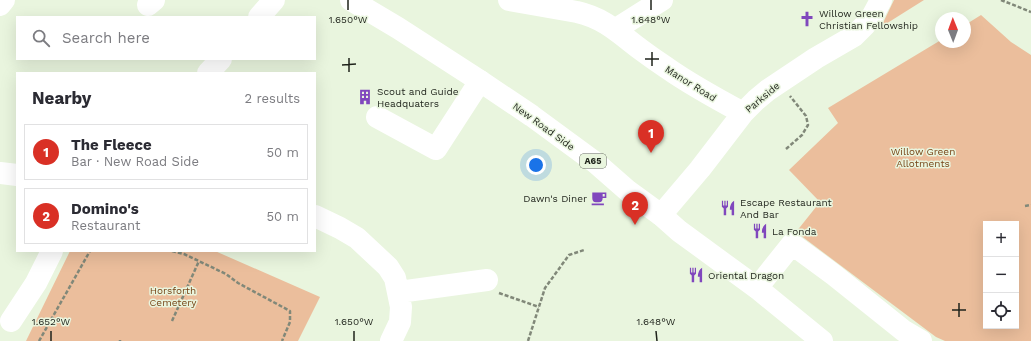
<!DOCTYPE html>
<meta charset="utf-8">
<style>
body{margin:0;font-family:"Work Sans",sans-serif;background:#f2f2f3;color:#2b2b33}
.controls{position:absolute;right:12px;bottom:12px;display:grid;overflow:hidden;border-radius:0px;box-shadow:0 4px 16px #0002}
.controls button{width:36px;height:36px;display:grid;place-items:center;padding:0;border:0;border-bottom:1px solid #e1e1e2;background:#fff;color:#2b2b33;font:20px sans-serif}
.compass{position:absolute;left:935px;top:12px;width:36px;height:36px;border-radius:50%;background:#fff;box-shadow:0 4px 16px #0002;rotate:359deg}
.you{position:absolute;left:536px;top:165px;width:14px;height:14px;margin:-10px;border:3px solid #fff;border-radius:50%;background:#1a73e8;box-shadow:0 0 0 6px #1a73e833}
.badge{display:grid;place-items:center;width:26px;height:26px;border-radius:50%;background:#d93025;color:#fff;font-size:13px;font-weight:700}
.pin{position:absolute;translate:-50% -33px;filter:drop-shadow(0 1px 2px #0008)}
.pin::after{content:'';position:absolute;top:21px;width:14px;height:12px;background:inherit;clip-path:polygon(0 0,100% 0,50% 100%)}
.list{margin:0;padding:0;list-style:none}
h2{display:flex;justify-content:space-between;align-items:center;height:52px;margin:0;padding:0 16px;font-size:17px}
h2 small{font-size:13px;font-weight:400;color:#7c7c81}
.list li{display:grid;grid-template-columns:26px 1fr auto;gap:12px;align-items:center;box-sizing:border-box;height:56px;margin:0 8px 8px;padding:0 8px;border:1px solid #e1e1e2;border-radius:0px}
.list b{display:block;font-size:15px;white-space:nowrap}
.list p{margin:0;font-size:13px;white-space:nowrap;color:#7c7c81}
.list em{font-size:13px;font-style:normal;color:#7c7c81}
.icon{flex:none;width:22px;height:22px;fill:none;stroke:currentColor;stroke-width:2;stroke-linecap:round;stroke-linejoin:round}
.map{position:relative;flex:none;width:1031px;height:341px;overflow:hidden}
.search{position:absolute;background:#fff;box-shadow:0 4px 16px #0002;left:16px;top:16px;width:300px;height:44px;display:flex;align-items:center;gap:10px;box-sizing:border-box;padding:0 14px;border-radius:0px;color:#7c7c81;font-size:15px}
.panel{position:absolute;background:#fff;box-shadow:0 4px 16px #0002;left:16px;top:72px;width:300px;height:180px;border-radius:0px}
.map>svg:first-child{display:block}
</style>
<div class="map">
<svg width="1031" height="341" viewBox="0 0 1031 341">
<rect width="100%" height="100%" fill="#e9f5de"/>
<path fill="#ebbe9c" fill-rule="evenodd" d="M 894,0 L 924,0 L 881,27 Z
M 981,15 L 1011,42 L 1031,55 L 1031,341 L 945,341 L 936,337 L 796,232 L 820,202 L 789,170 L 838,123 L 828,108 L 941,40 L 941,42 L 965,42 L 965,25 ZM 986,224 L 1016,224 L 1016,326 L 986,326 Z
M 70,251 L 215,251 L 320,297 L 298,341 L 26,341 Z"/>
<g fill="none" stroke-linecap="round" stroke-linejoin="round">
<path stroke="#818879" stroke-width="2.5" stroke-dasharray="4 2" stroke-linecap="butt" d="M 1001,0 L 1031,12
M 786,149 L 802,135 L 808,125 L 806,116 L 790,96
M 1025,206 L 1031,205
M 172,251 L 184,254 L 226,274 L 238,283 L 290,311 L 290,322 L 282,341
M 499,293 L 539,307
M 172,321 L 199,261
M 39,341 L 90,251
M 120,341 L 120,340
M 528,341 L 545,288 L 569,255 L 584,250"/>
<path stroke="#fff" stroke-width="22" d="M 509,0 L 577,12 C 604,18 619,33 640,49 C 648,55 658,62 667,68 C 691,85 717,99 743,113
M 148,5 L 154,0
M 259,17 L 274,0
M 616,29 L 662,0
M 208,73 L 221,59
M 377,117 L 436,149 L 480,81
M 0,173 L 17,175
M 661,215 L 700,169 L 743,113 L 756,100 L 768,90 L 816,58 L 854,36 L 865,25 L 873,15 L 881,0
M 315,216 L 340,228 L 357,238 L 388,267 L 395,278 L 401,307 L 400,322 L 391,341
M 757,288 L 792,244 L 834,275 L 904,331 L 921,341
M 399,292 L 487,280
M 11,321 L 36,283 L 52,251"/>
<path stroke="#fff" stroke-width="22" d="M 351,0 L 398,28 L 480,81 L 532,116 L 596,163 L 628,191 L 661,215 L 679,231 L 757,288 L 822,341"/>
<path stroke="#fff" stroke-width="22" d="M 0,5 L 4,0"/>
</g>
<path fill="none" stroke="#1f231b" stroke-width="1.5" d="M 348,0 L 348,10M 651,0 L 651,10M 652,52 L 652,66M 349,58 L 349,72M 645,59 L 659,59M 342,65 L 356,64M 959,303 L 959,317M 952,310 L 966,310M 51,331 L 51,341M 354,331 L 354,341M 656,331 L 657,341"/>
<defs>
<symbol id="church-bare" viewBox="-9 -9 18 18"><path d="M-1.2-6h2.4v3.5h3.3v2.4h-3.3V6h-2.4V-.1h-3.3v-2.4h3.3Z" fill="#8047bd" stroke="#e9f5de" stroke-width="2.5" paint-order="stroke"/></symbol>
<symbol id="building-bare" viewBox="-9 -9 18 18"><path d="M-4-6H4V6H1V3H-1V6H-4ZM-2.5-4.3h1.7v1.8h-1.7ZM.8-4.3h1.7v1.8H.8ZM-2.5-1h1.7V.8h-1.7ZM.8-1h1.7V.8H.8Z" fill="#8047bd" stroke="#e9f5de" stroke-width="2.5" paint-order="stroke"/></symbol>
<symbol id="cafe-bare" viewBox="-9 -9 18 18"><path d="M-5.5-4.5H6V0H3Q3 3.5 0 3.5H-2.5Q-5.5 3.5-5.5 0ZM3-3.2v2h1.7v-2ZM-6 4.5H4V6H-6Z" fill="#8047bd" stroke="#e9f5de" stroke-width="2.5" paint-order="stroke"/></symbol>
<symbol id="restaurant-bare" viewBox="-9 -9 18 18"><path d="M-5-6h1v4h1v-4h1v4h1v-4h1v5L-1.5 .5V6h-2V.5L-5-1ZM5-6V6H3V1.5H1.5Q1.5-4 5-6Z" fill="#8047bd" stroke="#e9f5de" stroke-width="2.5" paint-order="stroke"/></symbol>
</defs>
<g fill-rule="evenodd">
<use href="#church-bare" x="796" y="8" width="22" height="22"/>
<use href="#building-bare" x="354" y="86" width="22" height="22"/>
<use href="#cafe-bare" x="588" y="187" width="22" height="22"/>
<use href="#restaurant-bare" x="717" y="197" width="22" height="22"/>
<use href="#restaurant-bare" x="749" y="220" width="22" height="22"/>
<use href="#restaurant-bare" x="685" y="264" width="22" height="22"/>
</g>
<g text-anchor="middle" stroke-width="3" stroke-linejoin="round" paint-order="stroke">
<rect fill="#e9f5de" stroke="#5c6256" stroke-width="1" x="580" y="154" width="26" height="14" rx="3"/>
<g font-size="9" font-weight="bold" fill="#1f231b">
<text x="593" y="164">A65</text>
</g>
<g font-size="10" fill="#1f231b" stroke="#e9f5de" text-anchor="start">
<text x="819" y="17">Willow Green<tspan x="819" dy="12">Christian Fellowship</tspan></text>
<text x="377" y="95">Scout and Guide<tspan x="377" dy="12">Headquaters</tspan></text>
<text x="587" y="202" text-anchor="end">Dawn's Diner</text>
<text x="740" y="206">Escape Restaurant<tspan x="740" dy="12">And Bar</tspan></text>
<text x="772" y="235">La Fonda</text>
<text x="708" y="279">Oriental Dragon</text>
</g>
<g font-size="10" fill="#1f231b" stroke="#e9f5de">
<text transform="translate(691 83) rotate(32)" y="4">Manor Road</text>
<text transform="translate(762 97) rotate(-40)" y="4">Parkside</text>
<text transform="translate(544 126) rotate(36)" y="4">New Road Side</text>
</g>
<g font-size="10" fill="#774517" stroke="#e9f5de">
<text x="923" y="155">Willow Green<tspan x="923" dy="12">Allotments</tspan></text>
<text x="173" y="294">Horsforth<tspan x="173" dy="12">Cemetery</tspan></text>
</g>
</g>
<g font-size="10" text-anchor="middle" fill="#1f231b" stroke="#e9f5de" stroke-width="3" stroke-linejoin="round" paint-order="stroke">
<text x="348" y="23">1.650°W</text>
<text x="651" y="23">1.648°W</text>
<text x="51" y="325">1.652°W</text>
<text x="354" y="325">1.650°W</text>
<text x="656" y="325">1.648°W</text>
</g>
</svg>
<div class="controls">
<button>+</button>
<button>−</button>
<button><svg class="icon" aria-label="locate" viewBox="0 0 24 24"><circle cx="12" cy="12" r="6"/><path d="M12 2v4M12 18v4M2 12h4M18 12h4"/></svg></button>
</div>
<svg class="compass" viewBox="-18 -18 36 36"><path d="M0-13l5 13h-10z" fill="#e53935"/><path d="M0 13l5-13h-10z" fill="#7c7c81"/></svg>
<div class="you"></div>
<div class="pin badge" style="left:651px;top:153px">1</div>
<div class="pin badge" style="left:635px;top:225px">2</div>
<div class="search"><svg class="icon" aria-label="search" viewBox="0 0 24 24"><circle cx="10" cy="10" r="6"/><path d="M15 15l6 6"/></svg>Search here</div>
<section class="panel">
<h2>Nearby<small>2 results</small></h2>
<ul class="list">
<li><span class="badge">1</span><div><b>The Fleece</b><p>Bar · New Road Side</p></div><em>50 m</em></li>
<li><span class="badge">2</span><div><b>Domino's</b><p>Restaurant</p></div><em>50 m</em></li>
</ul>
</section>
</div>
